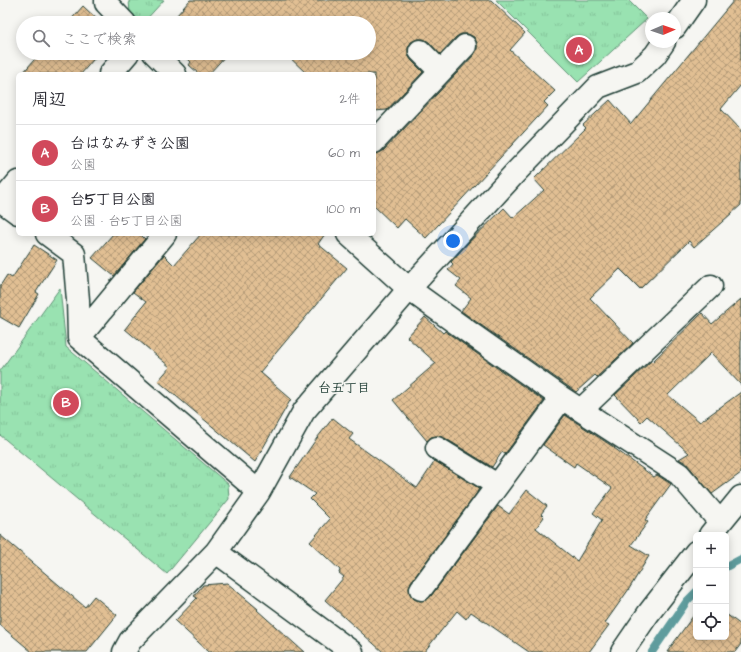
<!DOCTYPE html>
<html lang="ja">
<meta charset="utf-8">
<style>
body{margin:0;font-family:"Architects Daughter","Klee One",sans-serif;background:#f7f7f7;color:#2b2b33}
.controls{position:absolute;right:12px;bottom:12px;display:grid;overflow:hidden;border-radius:6px;box-shadow:0 2px 10px #0003}
.controls button{width:36px;height:36px;display:grid;place-items:center;padding:0;border:0;border-bottom:1px solid #e1e1e2;background:#fff;color:#2b2b33;font:20px sans-serif}
.compass{position:absolute;left:645px;top:12px;width:36px;height:36px;border-radius:50%;background:#fff;box-shadow:0 2px 10px #0003;rotate:88deg}
.you{position:absolute;left:453px;top:241px;width:14px;height:14px;margin:-10px;border:3px solid #fff;border-radius:50%;background:#1a73e8;box-shadow:0 0 0 6px #1a73e833}
.badge{display:grid;place-items:center;width:26px;height:26px;border-radius:50%;background:#d1495b;color:#fff;font-size:13px;font-weight:700}
.pin{position:absolute;translate:-50% -50%;border:2px solid #fff;box-shadow:0 1px 4px #0006}
.list{margin:0;padding:0;list-style:none}
h2{display:flex;justify-content:space-between;align-items:center;height:52px;margin:0;padding:0 16px;font-size:17px}
h2 small{font-size:13px;font-weight:400;color:#7c7c81}
.list li{display:grid;grid-template-columns:26px 1fr auto;gap:12px;align-items:center;box-sizing:border-box;height:56px;padding:0 16px;border-top:1px solid #e1e1e2}
.list b{display:block;font-size:15px;white-space:nowrap}
.list p{margin:0;font-size:13px;white-space:nowrap;color:#7c7c81}
.list em{font-size:13px;font-style:normal;color:#7c7c81}
.icon{flex:none;width:22px;height:22px;fill:none;stroke:currentColor;stroke-width:2;stroke-linecap:round;stroke-linejoin:round}
.map{position:relative;flex:none;width:741px;height:652px;overflow:hidden}
.search{position:absolute;background:#fff;box-shadow:0 2px 10px #0003;left:16px;top:16px;width:360px;height:44px;display:flex;align-items:center;gap:10px;box-sizing:border-box;padding:0 14px;border-radius:22px;color:#7c7c81;font-size:15px}
.panel{position:absolute;background:#fff;box-shadow:0 2px 10px #0003;left:16px;top:72px;width:360px;height:164px;border-radius:6px}
.map>svg:first-child{display:block}
</style>
<div class="map">
<svg width="741" height="652" viewBox="0 0 741 652">
<defs>
<pattern id="grass-tufts" width="24" height="20" patternUnits="userSpaceOnUse"><rect width="24" height="20" fill="#99e2b1"/><path d="M3 7l-1-3M5 7V3M7 7l1-3M15 17l-1-3M17 17v-4M19 17l1-3" fill="none" stroke="#83c399"/></pattern>
<pattern id="building-cross-hatch" width="8" height="8" patternUnits="userSpaceOnUse"><rect width="8" height="8" fill="#e1bf93"/><path d="M0 0l8 8M0 8l8-8" fill="none" stroke="#b69c79"/></pattern>
</defs>
<rect width="100%" height="100%" fill="#f6f6f2"/>
<filter id="ink" filterUnits="userSpaceOnUse"><feTurbulence type="fractalNoise" baseFrequency=".025" numOctaves="2"/><feDisplacementMap in="SourceGraphic" scale="8" xChannelSelector="R" yChannelSelector="G"/><feConvolveMatrix kernelMatrix="1 2 1 2 8 2 1 2 1" color-interpolation-filters="sRGB"/></filter>
<g filter="url(#ink)">
<path fill="url(#grass-tufts)" stroke="#5c9072" d="M 129,0 L 164,0 L 143,23 L 140,23 L 130,14 Z
M 496,0 L 628,0 L 647,19 L 578,82 Z
M 60,288 L 66,347 L 228,484 L 229,499 L 167,574 L 0,435 L 0,371 Z"/>
<g fill="none" stroke-linecap="round" stroke-linejoin="round">
<path stroke="#5f9c9d" stroke-width="8" d="M 726,567 L 741,559
M 652,652 L 687,601 L 696,592"/>
</g>
<path fill="url(#building-cross-hatch)" stroke="#1f3d34" d="M 190,0 L 491,0 L 525,33 L 510,50 L 555,91 L 544,102 L 548,106 L 426,238 L 405,219 L 397,228 L 374,206 L 374,155 L 383,151 L 474,55 L 477,49 L 477,43 L 474,37 L 468,34 L 461,34 L 456,37 L 440,54 L 429,42 L 424,39 L 417,39 L 411,42 L 408,48 L 408,55 L 411,60 L 423,72 L 387,110 L 374,111 L 374,74 L 307,74 L 285,53 L 369,53 L 369,23 L 170,23 Z
M 734,0 L 741,0 L 741,85 L 721,109 L 741,130 L 741,205 L 694,247 L 689,241 L 640,289 L 620,269 L 590,298 L 633,343 L 597,377 L 595,375 L 576,392 L 461,311 L 471,298 L 456,286 L 461,280 L 448,270 L 453,264 L 451,262 L 466,245 L 504,208 L 513,218 L 544,190 L 534,179 L 586,128 L 583,125 L 610,100 L 631,124 Z
M 83,6 L 101,23 L 68,23 Z
M 40,53 L 99,53 L 81,74 L 22,74 Z
M 182,53 L 228,53 L 209,74 L 199,74 L 189,65 L 191,62 Z
M 113,234 L 140,234 L 145,239 L 114,276 L 92,258 Z
M 201,234 L 325,234 L 318,244 L 347,268 L 260,372 L 291,399 L 255,462 L 158,381 L 170,367 L 125,329 L 146,302 L 133,292 L 164,255 L 174,265 Z
M 34,245 L 57,260 L 36,292 L 39,294 L 19,328 L 0,317 L 0,286 L 7,275 L 12,278 Z
M 741,299 L 741,385 L 711,353 L 668,395 L 700,422 L 741,392 L 741,473 L 712,494 L 686,463 L 679,459 L 689,453 L 647,416 L 641,422 L 615,395 L 651,361 L 652,362 L 702,313 L 712,324 Z
M 425,317 L 443,333 L 445,331 L 544,401 L 505,454 L 502,452 L 492,467 L 443,437 L 437,436 L 431,437 L 427,441 L 393,400 L 436,363 L 407,337 Z
M 565,415 L 615,448 L 614,448 L 654,477 L 657,475 L 671,484 L 645,520 L 648,522 L 631,545 L 649,556 L 629,589 L 605,623 L 609,625 L 589,652 L 529,652 L 471,612 L 466,619 L 457,611 L 424,652 L 383,652 L 325,600 L 344,577 L 339,573 L 340,570 L 310,542 L 330,519 L 310,499 L 315,494 L 290,477 L 317,438 L 333,418 L 353,434 L 349,439 L 417,488 L 435,461 L 479,488 L 477,493 L 411,582 L 409,588 L 410,594 L 414,599 L 420,601 L 426,600 L 431,596 L 498,506 L 509,514 L 527,490 L 547,506 L 541,514 L 544,517 L 536,528 L 577,561 L 602,520 L 593,513 L 612,488 L 576,463 L 574,467 L 543,445 Z
M 0,535 L 85,607 L 94,596 L 117,615 L 87,652 L 32,652 L 0,625 Z
M 227,583 L 258,609 L 257,610 L 304,652 L 209,652 L 175,621 L 197,598 L 194,596 L 203,585 Z
M 696,612 L 696,637 L 726,637 L 726,614 L 741,625 L 741,644 L 735,652 L 667,652 Z"/>
<g fill="none" stroke-linecap="round" stroke-linejoin="round">
<defs>
<path id="minor" d="M 106,0 L 106,3 L 125,23
M 675,27 L 694,0
M 420,51 L 440,71
M 154,53 L 175,74
M 110,74 L 128,53
M 374,142 L 465,46
M 0,200 L 18,213
M 2,201 L 18,182
M 47,234 L 74,254 L 78,300 L 79,338 L 165,234
M 348,234 L 409,289 L 470,333 L 562,398 L 679,474 L 720,522
M 79,338 L 259,492
M 581,410 L 711,286
M 437,448 L 497,485
M 216,552 L 352,652
M 421,589 L 562,398
M 124,652 L 130,641 L 216,552 L 259,492 L 304,411 L 409,289 L 515,173 L 598,87 L 637,72 L 655,55 L 664,42"/>
<path id="major" d="M 710,535 L 741,497
M 622,652 L 648,614 L 696,552"/>
</defs>
<use href="#minor" stroke="#1f3d34" stroke-width="25"/>
<use href="#major" stroke="#1f3d34" stroke-width="25"/>
<use href="#minor" stroke="#f6f6f2" stroke-width="22"/>
<use href="#major" stroke="#f6f6f2" stroke-width="22"/>
</g>
</g>
<g text-anchor="middle" stroke-width="3.5" stroke-linejoin="round" paint-order="stroke">
<g font-size="13" font-weight="bold" fill="#1f3d34" stroke="#f6f6f2">
<text x="344" y="392">台五丁目</text>
</g>
</g>
</svg>
<div class="controls">
<button>+</button>
<button>−</button>
<button><svg class="icon" aria-label="locate" viewBox="0 0 24 24"><circle cx="12" cy="12" r="6"/><path d="M12 2v4M12 18v4M2 12h4M18 12h4"/></svg></button>
</div>
<svg class="compass" viewBox="-18 -18 36 36"><path d="M0-13l5 13h-10z" fill="#e53935"/><path d="M0 13l5-13h-10z" fill="#7c7c81"/></svg>
<div class="you"></div>
<div class="pin badge" style="left:579px;top:50px">A</div>
<div class="pin badge" style="left:66px;top:403px">B</div>
<div class="search"><svg class="icon" aria-label="search" viewBox="0 0 24 24"><circle cx="10" cy="10" r="6"/><path d="M15 15l6 6"/></svg>ここで検索</div>
<section class="panel">
<h2>周辺<small>2件</small></h2>
<ul class="list">
<li><span class="badge">A</span><div><b>台はなみずき公園</b><p>公園</p></div><em>60 m</em></li>
<li><span class="badge">B</span><div><b>台5丁目公園</b><p>公園 · 台5丁目公園</p></div><em>100 m</em></li>
</ul>
</section>
</div>
